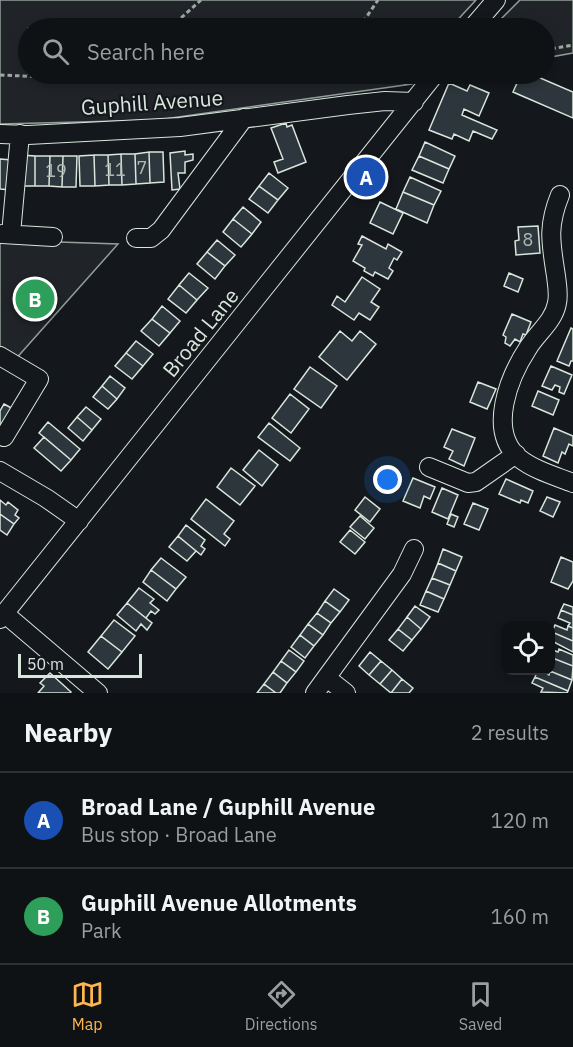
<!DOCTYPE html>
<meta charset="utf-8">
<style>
body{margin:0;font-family:"IBM Plex Sans",sans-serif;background:#181b1e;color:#f1f3f6}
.controls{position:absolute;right:18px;bottom:18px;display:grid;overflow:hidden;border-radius:12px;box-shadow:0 3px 9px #0003}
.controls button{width:54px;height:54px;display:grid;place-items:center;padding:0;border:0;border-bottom:2px solid #2f3234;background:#0f1215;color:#f1f3f6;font:30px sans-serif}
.scale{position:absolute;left:18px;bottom:15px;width:124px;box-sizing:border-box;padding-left:6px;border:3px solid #d8e6dc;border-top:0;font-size:16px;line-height:21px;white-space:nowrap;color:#d8e6dc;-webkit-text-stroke:4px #14181c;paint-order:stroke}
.you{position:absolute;left:388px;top:480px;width:21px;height:21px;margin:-15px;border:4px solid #fff;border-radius:50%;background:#1a73e8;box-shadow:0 0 0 9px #1a73e833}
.badge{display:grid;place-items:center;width:39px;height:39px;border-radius:50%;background:#ffb74d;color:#fff;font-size:20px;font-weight:700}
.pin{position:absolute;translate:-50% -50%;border:3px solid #fff;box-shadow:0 2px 6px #0006}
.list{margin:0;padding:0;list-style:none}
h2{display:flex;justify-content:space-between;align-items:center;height:78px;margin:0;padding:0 24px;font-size:26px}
h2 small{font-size:20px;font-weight:400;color:#9b9ea0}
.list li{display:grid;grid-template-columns:39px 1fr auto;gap:18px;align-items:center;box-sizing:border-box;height:96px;padding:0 24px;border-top:2px solid #2f3234}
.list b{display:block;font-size:22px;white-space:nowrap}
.list p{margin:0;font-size:20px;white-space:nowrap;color:#9b9ea0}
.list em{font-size:20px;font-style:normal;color:#9b9ea0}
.icon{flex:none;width:33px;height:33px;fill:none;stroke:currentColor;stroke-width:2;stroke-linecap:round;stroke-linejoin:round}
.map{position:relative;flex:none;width:573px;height:693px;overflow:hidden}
.search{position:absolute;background:#0f1215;box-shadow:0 3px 9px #0003;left:18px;right:18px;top:18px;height:66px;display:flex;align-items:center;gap:15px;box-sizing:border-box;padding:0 21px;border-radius:33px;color:#9b9ea0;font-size:22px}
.sheet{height:270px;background:#0f1215}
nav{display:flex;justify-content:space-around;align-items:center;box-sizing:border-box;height:84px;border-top:2px solid #2f3234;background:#0f1215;font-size:16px;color:#9b9ea0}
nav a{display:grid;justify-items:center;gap:3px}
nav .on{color:#ffb74d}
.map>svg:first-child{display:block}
</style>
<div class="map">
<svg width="573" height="693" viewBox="0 0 573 693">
<rect width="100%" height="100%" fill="#14181c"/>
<path fill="#202428" stroke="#939e99" stroke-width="1.5" d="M 0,0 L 476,0 L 450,28 L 28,28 L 28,74 L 418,74 L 412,84 L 157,120 L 0,124 Z
M 520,0 L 573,0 L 573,53 L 545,58 L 544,28 L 492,28 Z
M 0,240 L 118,244 L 13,362 L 0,354 Z"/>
<path fill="#2c363c" stroke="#d8e6dc" stroke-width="1.5" d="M 521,74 L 531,74 L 573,92 L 573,118 L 513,92 Z
M 449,83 L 467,91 L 470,85 L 489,93 L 479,116 L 464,109 L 462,115 L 497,130 L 492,139 L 473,131 L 469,141 L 454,134 L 452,139 L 429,130 Z
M 286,123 L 287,127 L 292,125 L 306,162 L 278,173 L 274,162 L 283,159 L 271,128 Z
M 425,142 L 455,156 L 449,169 L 419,156 Z
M 185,151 L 185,155 L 193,154 L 193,160 L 185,162 L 185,173 L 178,173 L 180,189 L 172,190 L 170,153 Z
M 149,152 L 163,152 L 164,182 L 150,183 Z
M 149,152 L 150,183 L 136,184 L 135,154 Z
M 121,154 L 122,185 L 109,185 L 108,155 Z
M 121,154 L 135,154 L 136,184 L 122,185 Z
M 21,155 L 35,156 L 35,186 L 20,186 Z
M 94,155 L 95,186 L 80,186 L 79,156 Z
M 94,155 L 108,155 L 109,185 L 95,186 Z
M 35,156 L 50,156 L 49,186 L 35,186 Z
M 50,156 L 63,156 L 62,187 L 49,186 Z
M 63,156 L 77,156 L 76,187 L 62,187 Z
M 419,156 L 449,169 L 443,183 L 412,170 Z
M 0,159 L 12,160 L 10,190 L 0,189 Z
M 269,173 L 288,188 L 278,200 L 259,186 Z
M 410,177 L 441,191 L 434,205 L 403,192 Z
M 259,186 L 278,200 L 268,213 L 249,199 Z
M 403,192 L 434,205 L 427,223 L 396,209 Z
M 380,202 L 403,213 L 393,234 L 370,223 Z
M 243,207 L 261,222 L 252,234 L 233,219 Z
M 233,219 L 252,234 L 241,247 L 223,232 Z
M 538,226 L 540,253 L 516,255 L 515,241 L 519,240 L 518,227 Z
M 362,236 L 386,249 L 388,244 L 402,252 L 397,260 L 394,258 L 389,268 L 393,271 L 388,279 L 375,272 L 373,276 L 364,271 L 365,268 L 353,261 L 362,245 L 358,244 Z
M 217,240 L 235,255 L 225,266 L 207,252 Z
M 207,252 L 225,266 L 215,279 L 197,264 Z
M 189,273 L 208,288 L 197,300 L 179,285 Z
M 509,273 L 523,279 L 518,292 L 504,286 Z
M 362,277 L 380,289 L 371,302 L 379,307 L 370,320 L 359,313 L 354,320 L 332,305 L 337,296 L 345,302 Z
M 179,285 L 197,300 L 186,313 L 168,299 Z
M 162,306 L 180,321 L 170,333 L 152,319 Z
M 512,314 L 531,322 L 526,335 L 523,334 L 520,342 L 515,339 L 510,346 L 505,343 L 506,337 L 503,335 Z
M 152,319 L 170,333 L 159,346 L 141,331 Z
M 571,328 L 573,329 L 573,361 L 571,361 L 569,366 L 557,361 Z
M 340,331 L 352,341 L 360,331 L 376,344 L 347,380 L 319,357 Z
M 136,341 L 153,354 L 143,366 L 126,353 Z
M 126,353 L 143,366 L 132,379 L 115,366 Z
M 551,366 L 572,375 L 564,394 L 559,392 L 560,387 L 555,385 L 552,390 L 542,386 Z
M 310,367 L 337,386 L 321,408 L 294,389 Z
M 110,376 L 125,388 L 117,399 L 102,386 Z
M 478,382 L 496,389 L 487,409 L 470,402 Z
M 102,386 L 117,399 L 108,409 L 93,397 Z
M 538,391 L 559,400 L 553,415 L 532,406 Z
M 290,394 L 309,409 L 291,433 L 272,418 Z
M 4,404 L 17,411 L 0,436 L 0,411 Z
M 86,407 L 101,419 L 92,430 L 77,417 Z
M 77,417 L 92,430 L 83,441 L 68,428 Z
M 48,422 L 80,449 L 71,460 L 39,433 Z
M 269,423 L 300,448 L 290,461 L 258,437 Z
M 554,428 L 573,436 L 573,446 L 569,444 L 565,454 L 562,452 L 558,463 L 543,456 Z
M 452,429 L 475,438 L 464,466 L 449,459 L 453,451 L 444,447 Z
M 44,437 L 71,460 L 61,471 L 34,448 Z
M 259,450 L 278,465 L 262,486 L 243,470 Z
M 231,468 L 255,486 L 240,505 L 217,487 Z
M 413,478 L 435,487 L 430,499 L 424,496 L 420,508 L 403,501 Z
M 506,479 L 533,491 L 528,503 L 521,500 L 520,503 L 499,494 Z
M 442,488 L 458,495 L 448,519 L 432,512 Z
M 365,497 L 380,509 L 370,522 L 355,510 Z
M 547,497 L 560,502 L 553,517 L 540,511 Z
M 206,499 L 234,521 L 224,534 L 230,539 L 225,546 L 191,519 Z
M 0,500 L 6,505 L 8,502 L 18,510 L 15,515 L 19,518 L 14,524 L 0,514 Z
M 473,503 L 488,509 L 479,530 L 464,524 Z
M 0,514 L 14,524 L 7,535 L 0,530 Z
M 451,514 L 458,517 L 454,527 L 447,524 Z
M 360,516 L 374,528 L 365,539 L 350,527 Z
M 186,525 L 205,540 L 201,546 L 205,549 L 201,555 L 178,536 Z
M 350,530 L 365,542 L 355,554 L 340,542 Z
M 178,536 L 196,551 L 187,561 L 169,547 Z
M 443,549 L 462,557 L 456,571 L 438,563 Z
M 561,557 L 573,562 L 573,581 L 568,589 L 551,582 Z
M 161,558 L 186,577 L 176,589 L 151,570 Z
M 438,563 L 456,571 L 450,585 L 432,578 Z
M 151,570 L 176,589 L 167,601 L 143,582 Z
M 432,578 L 450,585 L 444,599 L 426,591 Z
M 139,588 L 154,599 L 150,603 L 159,610 L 155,614 L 151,611 L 146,618 L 127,603 Z
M 334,589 L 349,600 L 340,612 L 325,601 Z
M 426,591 L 444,599 L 438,612 L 420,605 Z
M 325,601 L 340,612 L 331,623 L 317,613 Z
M 127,603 L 152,623 L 147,630 L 141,624 L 136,631 L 117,615 Z
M 564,604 L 573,607 L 573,615 L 561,610 Z
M 415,606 L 430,617 L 421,629 L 407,617 Z
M 561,610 L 573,615 L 573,628 L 568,626 L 570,623 L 558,618 Z
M 317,613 L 331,623 L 323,635 L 308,624 Z
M 407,617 L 421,629 L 412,640 L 398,629 Z
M 114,620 L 135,636 L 122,652 L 101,636 Z
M 308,624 L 323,635 L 314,646 L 300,635 Z
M 555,625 L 567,630 L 568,626 L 573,628 L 573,641 L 552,632 Z
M 398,629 L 412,640 L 403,651 L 389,640 Z
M 552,632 L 573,641 L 573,652 L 550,640 Z
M 300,635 L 314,646 L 305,658 L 291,647 Z
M 101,636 L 122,652 L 108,669 L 88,652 Z
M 550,649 L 558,652 L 559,649 L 573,655 L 573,666 L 550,657 Z
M 289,650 L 304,661 L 296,672 L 281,661 Z
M 370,652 L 381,661 L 369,675 L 359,666 Z
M 550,657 L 573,666 L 572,680 L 550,671 L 552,666 L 550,665 Z
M 281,661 L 296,672 L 287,683 L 273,672 Z
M 381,661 L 392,670 L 380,684 L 369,675 Z
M 392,670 L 402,679 L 391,693 L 380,684 Z
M 538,670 L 549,675 L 550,671 L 572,680 L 568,691 L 535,677 Z
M 273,672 L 287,683 L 280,693 L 276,693 L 264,684 Z
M 50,673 L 71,692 L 70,693 L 38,693 L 44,686 L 40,683 Z
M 535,677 L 568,691 L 567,693 L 541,692 L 543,688 L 532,683 Z
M 402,679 L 413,688 L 409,693 L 391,693 Z
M 264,684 L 276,693 L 257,693 Z"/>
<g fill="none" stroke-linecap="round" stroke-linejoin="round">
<defs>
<path id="minor" d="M 472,28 L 496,0
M 0,134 L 28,135 L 180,127 L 348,105 L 385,101 L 414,102
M 560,195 C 547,227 551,243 556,276 C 557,285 559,294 557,303 C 554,321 537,333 528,348 C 509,377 487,431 519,458 C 534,470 555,476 573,483
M 2,234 L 53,237
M 11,234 L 20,134
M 136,238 L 151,238 L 161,230 L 244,118
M 0,356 L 39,379 L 4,437
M 429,467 L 468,483 L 476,482 L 516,454
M 0,471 L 46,498 L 79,521
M 4,613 L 98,693
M 0,619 L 435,74
M 327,678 L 346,693
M 315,693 L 402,574 L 414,549"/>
</defs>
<use href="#minor" stroke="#d8e6dc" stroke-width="20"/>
<path stroke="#9da8a2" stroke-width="3" stroke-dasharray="4.5 3" stroke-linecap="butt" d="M 170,28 L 201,0
M 359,28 L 378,0
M 544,50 L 573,45
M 384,74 L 406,84
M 0,75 L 140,81 L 225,74
M 109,78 L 115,74"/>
<use href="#minor" stroke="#14181c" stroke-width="18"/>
</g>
<g text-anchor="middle" stroke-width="4.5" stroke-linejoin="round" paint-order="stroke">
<g font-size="18" fill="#adbab4">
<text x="142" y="174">7</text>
<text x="115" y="176">11</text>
<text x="56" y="177">19</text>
<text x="528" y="246">8</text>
</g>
<g font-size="21" fill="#d8e6dc" stroke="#14181c">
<text transform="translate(152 103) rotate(-4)" y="7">Guphill Avenue</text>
<text transform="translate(201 333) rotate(-51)" y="7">Broad Lane</text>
</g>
</g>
</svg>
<div class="controls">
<button><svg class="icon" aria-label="locate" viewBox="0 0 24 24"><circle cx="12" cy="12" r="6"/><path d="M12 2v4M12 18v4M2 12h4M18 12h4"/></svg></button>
</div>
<div class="scale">50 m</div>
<div class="you"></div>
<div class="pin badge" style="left:366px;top:177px;background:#1a4fb4">A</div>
<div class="pin badge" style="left:35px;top:299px;background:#2e9e5b">B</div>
<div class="search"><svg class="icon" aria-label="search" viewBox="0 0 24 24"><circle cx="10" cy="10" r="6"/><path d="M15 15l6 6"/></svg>Search here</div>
</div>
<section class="sheet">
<h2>Nearby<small>2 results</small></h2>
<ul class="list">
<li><span class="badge" style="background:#1a4fb4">A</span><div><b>Broad Lane / Guphill Avenue</b><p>Bus stop · Broad Lane</p></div><em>120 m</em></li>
<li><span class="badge" style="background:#2e9e5b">B</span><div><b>Guphill Avenue Allotments</b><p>Park</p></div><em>160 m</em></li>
</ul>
</section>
<nav>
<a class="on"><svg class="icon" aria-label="map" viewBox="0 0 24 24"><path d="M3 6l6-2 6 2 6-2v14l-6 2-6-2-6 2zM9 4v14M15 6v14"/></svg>Map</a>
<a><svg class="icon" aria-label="directions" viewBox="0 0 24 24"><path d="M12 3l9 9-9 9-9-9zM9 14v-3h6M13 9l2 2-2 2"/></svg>Directions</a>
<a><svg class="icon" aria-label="saved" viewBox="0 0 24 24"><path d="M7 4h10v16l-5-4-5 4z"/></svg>Saved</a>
</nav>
